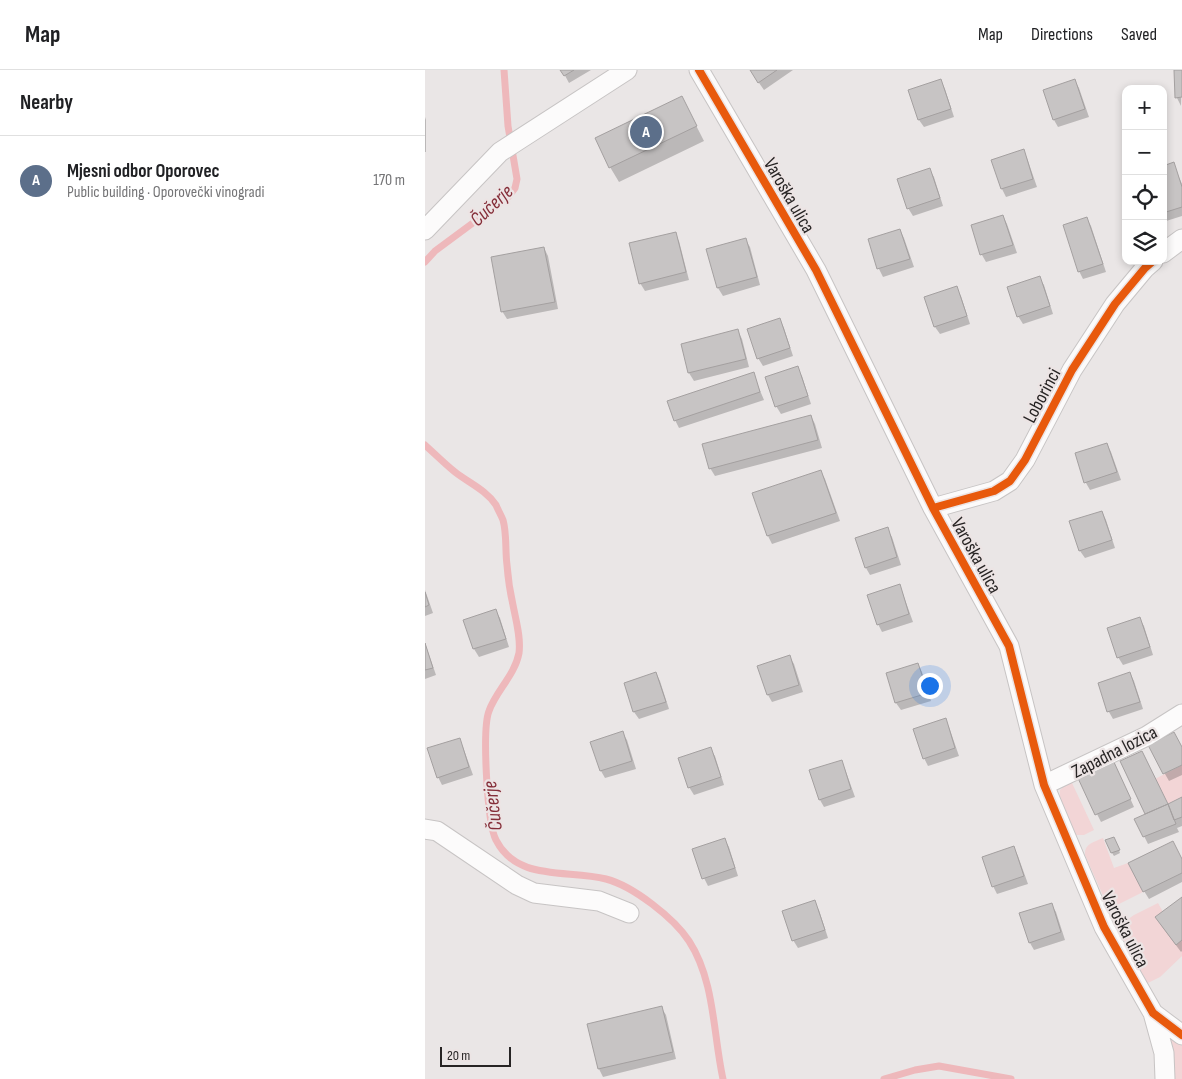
<!DOCTYPE html>
<meta charset="utf-8">
<style>
body{margin:0;font-family:"Sofia Sans Condensed",sans-serif;background:#f6f6f6;color:#202124}
.controls{position:absolute;right:15px;top:15px;display:grid;overflow:hidden;border-radius:10px;box-shadow:0 2px 8px #0003}
.controls button{width:45px;height:45px;display:grid;place-items:center;padding:0;border:0;border-bottom:1px solid #e0e0e0;background:#fff;color:#202124;font:25px sans-serif}
.scale{position:absolute;left:15px;bottom:12px;width:71px;box-sizing:border-box;padding-left:5px;border:2px solid #272424;border-top:0;font-size:14px;line-height:18px;white-space:nowrap;color:#272424;-webkit-text-stroke:4px #ece4e4;paint-order:stroke}
.you{position:absolute;left:504px;top:615px;width:18px;height:18px;margin:-12px;border:4px solid #fff;border-radius:50%;background:#1a73e8;box-shadow:0 0 0 8px #1a73e833}
.badge{display:grid;place-items:center;width:32px;height:32px;border-radius:50%;background:#db2777;color:#fff;font-size:16px;font-weight:700}
.pin{position:absolute;translate:-50% -50%;border:2px solid #fff;box-shadow:0 1px 5px #0006}
.list{margin:0;padding:0;list-style:none}
h2{display:flex;justify-content:space-between;align-items:center;height:65px;margin:0;padding:0 20px;font-size:21px}
h2 small{font-size:16px;font-weight:400;color:#757577}
.list li{display:grid;grid-template-columns:32px 1fr auto;gap:15px;align-items:center;box-sizing:border-box;height:90px;padding:0 20px;border-top:1px solid #e0e0e0}
.list b{display:block;font-size:19px;white-space:nowrap}
.list p{margin:0;font-size:16px;white-space:nowrap;color:#757577}
.list em{font-size:16px;font-style:normal;color:#757577}
.icon{flex:none;width:28px;height:28px;fill:none;stroke:currentColor;stroke-width:2;stroke-linecap:round;stroke-linejoin:round}
.map{position:relative;flex:none;width:757px;height:1009px;overflow:hidden}
header{display:flex;align-items:center;gap:30px;box-sizing:border-box;height:70px;padding:0 25px;background:#fff;border-bottom:1px solid #e0e0e0}
header strong{font-size:24px}
nav{display:flex;gap:28px;margin-inline-start:auto;font-size:18px}
main{display:flex}
aside{flex:1;background:#fff}
.map>svg:first-child{display:block}
</style>
<header>
<strong>Map</strong>
<nav><a>Map</a><a>Directions</a><a>Saved</a></nav>
</header>
<main>
<aside>
<h2>Nearby<small></small></h2>
<ul class="list">
<li><span class="badge" style="background:#5c6f8a">A</span><div><b>Mjesni odbor Oporovec</b><p>Public building · Oporovečki vinogradi</p></div><em>170 m</em></li>
</ul>
</aside>
<div class="map">
<svg width="757" height="1009" viewBox="0 0 757 1009">
<rect width="100%" height="100%" fill="#eae6e6"/>
<path fill="#f2d5d6" d="M 757,695 L 757,727 L 743,734 L 730,709 Z
M 648,708 L 647,713 L 669,760 L 659,765 L 651,765 L 635,727 L 635,720 Z
M 678,768 L 689,798 L 703,793 L 718,822 L 684,839 L 660,785 C 659,774 669,772 678,768 Z
M 733,833 L 738,842 L 730,847 L 751,874 L 757,870 L 757,886 L 735,907 L 723,913 L 721,912 L 692,857 L 709,845 Z
M 745,965 L 757,976 L 757,1009 L 746,1009 Z"/>
<path fill="#0003" d="M 137,0 L 166,0 L 144,13 Z
M 325,0 L 368,0 L 339,20 Z
M 751,0 L 757,0 L 756,36 L 752,28 Z
M 516,11 L 520,19 L 529,47 L 499,57 L 494,50 Z
M 650,11 L 654,18 L 664,47 L 633,57 L 629,50 Z
M 257,28 L 279,71 L 194,112 L 185,97 Z
M 0,47 L 1,50 L 1,82 L 0,82 Z
M 598,80 L 602,88 L 612,117 L 581,127 L 577,119 L 567,90 Z
M 748,94 L 757,114 L 757,146 L 738,152 L 738,97 Z
M 504,99 L 509,107 L 518,136 L 488,146 L 483,138 Z
M 578,146 L 582,154 L 592,183 L 561,192 L 557,185 Z
M 662,149 L 666,156 L 681,202 L 658,209 L 654,201 Z
M 475,160 L 479,168 L 489,197 L 458,207 L 454,199 L 444,170 Z
M 250,164 L 254,171 L 264,210 L 220,221 L 215,213 Z
M 320,169 L 325,177 L 335,215 L 298,226 L 293,218 L 283,180 Z
M 119,178 L 123,186 L 133,239 L 82,249 L 77,241 Z
M 614,208 L 619,215 L 628,244 L 598,254 L 593,246 Z
M 531,218 L 536,226 L 545,254 L 515,264 L 510,257 Z
M 355,250 L 359,258 L 368,286 L 338,296 L 333,288 Z
M 313,261 L 317,269 L 324,297 L 269,311 L 264,303 L 257,275 Z
M 372,298 L 377,306 L 386,334 L 356,344 L 351,336 Z
M 328,304 L 339,330 L 254,358 L 250,350 Z
M 386,346 L 390,354 L 397,378 L 290,406 L 285,398 Z
M 682,374 L 686,382 L 696,410 L 665,420 L 661,413 L 651,384 Z
M 396,402 L 400,409 L 415,451 L 347,474 L 343,466 L 328,424 Z
M 677,442 L 681,450 L 690,478 L 660,488 L 655,481 L 646,452 Z
M 462,459 L 467,467 L 476,495 L 445,505 L 441,498 Z
M 474,516 L 478,524 L 488,552 L 457,562 L 453,554 Z
M 0,520 L 8,543 L 0,546 Z
M 70,540 L 75,548 L 84,577 L 54,587 L 49,579 L 40,550 Z
M 714,548 L 719,556 L 728,585 L 698,595 L 693,587 Z
M 0,573 L 11,605 L 0,609 Z
M 364,586 L 369,594 L 378,622 L 347,632 L 343,625 L 334,596 Z
M 493,594 L 497,602 L 506,631 L 476,640 L 471,633 L 462,604 Z
M 231,603 L 235,611 L 244,639 L 214,649 L 209,642 L 200,613 Z
M 705,603 L 709,611 L 718,639 L 688,649 L 684,642 L 674,613 Z
M 520,650 L 524,657 L 534,686 L 503,696 L 499,688 Z
M 197,662 L 202,670 L 211,699 L 180,708 L 176,701 L 167,672 Z
M 34,669 L 38,677 L 48,705 L 17,715 L 13,707 Z
M 724,676 L 757,679 L 757,705 L 744,711 Z
M 285,679 L 290,686 L 299,715 L 269,725 L 264,717 Z
M 416,691 L 420,699 L 430,727 L 399,737 L 395,730 Z
M 697,691 L 721,691 L 743,736 L 757,728 L 757,756 L 752,758 L 754,762 L 723,774 L 719,766 L 722,744 Z
M 692,699 L 709,737 L 676,752 L 672,744 Z
M 300,770 L 304,777 L 313,806 L 283,816 L 279,808 Z
M 691,772 L 695,783 L 689,786 L 687,783 Z
M 589,778 L 593,786 L 603,814 L 572,824 L 568,816 Z
M 757,790 L 757,812 L 724,829 L 719,821 Z
M 757,829 L 757,881 L 756,882 L 736,855 Z
M 389,832 L 394,840 L 403,868 L 373,878 L 368,870 Z
M 626,834 L 631,842 L 640,870 L 609,880 L 605,873 Z
M 236,937 L 241,945 L 251,989 L 178,1007 L 174,999 L 164,955 Z"/>
<g fill="none" stroke-linecap="round" stroke-linejoin="round">
<path stroke="#eeb8bb" stroke-width="7" d="M 0,192 L 10,181 L 83,127 L 90,118 L 92,109 L 83,56 L 79,0
M 0,375 C 10,384 20,394 30,402 C 44,413 61,420 71,435 C 73,440 76,445 78,450 C 82,464 80,480 82,495 C 83,508 85,522 88,535 C 91,551 96,567 94,583 C 90,605 71,621 64,641 C 57,659 62,753 71,770 C 92,812 143,799 181,809 C 208,816 249,848 264,871 C 290,911 288,964 298,1009
M 459,1009 L 490,1000 L 514,996 L 586,1009"/>
</g>
<path fill="#c7c4c4" stroke="#a4a0a0" d="M 135,0 L 149,0 L 139,6 Z
M 325,0 L 352,0 L 333,13 Z
M 749,0 L 757,0 L 757,27 L 750,28 Z
M 516,9 L 526,39 L 493,50 L 483,20 Z
M 650,9 L 660,39 L 628,50 L 618,20 Z
M 257,26 L 272,56 L 184,98 L 170,68 Z
M 599,79 L 608,109 L 576,119 L 566,90 Z
M 749,92 L 757,117 L 757,137 L 738,143 L 738,96 Z
M 505,98 L 515,128 L 482,139 L 472,109 Z
M 578,145 L 588,175 L 555,185 L 546,155 Z
M 662,147 L 678,194 L 653,202 L 638,155 Z
M 475,159 L 485,189 L 452,199 L 443,169 Z
M 251,162 L 261,202 L 214,214 L 204,173 Z
M 321,168 L 332,207 L 292,218 L 281,179 Z
M 119,177 L 130,232 L 76,242 L 66,187 Z
M 615,206 L 625,236 L 592,247 L 582,217 Z
M 532,216 L 542,246 L 509,257 L 499,227 Z
M 355,248 L 365,278 L 332,289 L 322,259 Z
M 313,259 L 321,289 L 263,303 L 256,274 Z
M 373,296 L 383,326 L 350,337 L 340,307 Z
M 329,302 L 335,322 L 249,351 L 242,331 Z
M 386,345 L 393,370 L 284,399 L 277,374 Z
M 682,373 L 692,402 L 659,413 L 650,383 Z
M 396,400 L 411,443 L 342,466 L 327,423 Z
M 677,441 L 687,470 L 654,481 L 644,451 Z
M 463,457 L 472,487 L 440,498 L 430,468 Z
M 475,514 L 484,544 L 452,555 L 442,525 Z
M 0,522 L 4,535 L 0,537 Z
M 71,539 L 81,569 L 48,579 L 38,550 Z
M 715,547 L 725,577 L 692,588 L 682,558 Z
M 0,573 L 8,598 L 0,600 Z
M 365,585 L 374,615 L 342,625 L 332,596 Z
M 493,593 L 503,623 L 470,633 L 461,603 Z
M 231,602 L 241,632 L 208,642 L 199,613 Z
M 705,602 L 715,632 L 682,642 L 673,613 Z
M 521,648 L 530,678 L 498,689 L 488,659 Z
M 198,661 L 207,691 L 175,701 L 165,672 Z
M 749,662 L 757,677 L 757,695 L 738,704 L 723,675 Z
M 35,668 L 44,697 L 12,708 L 2,678 Z
M 286,677 L 296,707 L 263,718 L 253,688 Z
M 717,681 L 743,734 L 720,744 L 695,691 Z
M 417,690 L 426,719 L 394,730 L 384,700 Z
M 688,690 L 706,729 L 670,745 L 652,706 Z
M 757,727 L 757,747 L 749,750 L 743,734 Z
M 743,734 L 751,754 L 718,767 L 709,749 Z
M 689,767 L 695,780 L 686,783 L 680,770 Z
M 300,768 L 310,798 L 277,809 L 267,779 Z
M 748,771 L 757,789 L 757,803 L 718,822 L 703,793 Z
M 589,776 L 599,806 L 567,817 L 557,787 Z
M 757,827 L 757,870 L 751,875 L 730,847 Z
M 390,830 L 400,860 L 367,871 L 357,841 Z
M 627,833 L 636,862 L 604,873 L 594,843 Z
M 237,936 L 248,982 L 173,999 L 162,954 Z"/>
<g fill="none" stroke-linecap="round" stroke-linejoin="round">
<defs>
<path id="minor" d="M 274,0 L 391,200 L 508,438 L 584,576 L 619,715 L 679,857 L 728,943 L 757,965
M 0,160 L 75,82 L 202,0
M 738,183 L 757,169
M 508,438 L 569,421 L 585,411 L 600,390 L 647,300 L 690,234 L 720,198 L 728,191
M 619,715 L 722,666 L 757,644
M 0,759 L 12,761 L 92,815 L 109,823 L 174,831 L 204,843
M 728,943 L 739,983 L 740,1009"/>
</defs>
<use href="#minor" stroke="#c7c4c4" stroke-width="21"/>
<use href="#minor" stroke="#fcfbfb" stroke-width="19"/>
<defs>
<path id="cycleway" d="M 274,0 L 391,200 L 508,438 L 584,576 L 619,715 L 679,857 L 728,943 L 757,965
M 508,438 L 569,421 L 585,411 L 600,390 L 647,300 L 690,234 L 720,198 L 728,191"/>
</defs>
<use href="#cycleway" stroke="#ece4e4" stroke-width="11"/>
<use href="#cycleway" stroke="#e8590c" stroke-width="8"/>
</g>
<g text-anchor="middle" stroke-width="4.5" stroke-linejoin="round" paint-order="stroke">
<g font-size="19" fill="#272424" stroke="#ece4e4">
<text transform="translate(365 125) rotate(60)" y="7">Varoška ulica</text>
<text transform="translate(616 325) rotate(-62)" y="7">Loborinci</text>
<text transform="translate(552 485) rotate(61)" y="7">Varoška ulica</text>
<text transform="translate(689 681) rotate(-27)" y="7">Zapadna lozica</text>
<text transform="translate(701 859) rotate(63)" y="7">Varoška ulica</text>
</g>
<g font-size="20" font-style="italic" fill="#852e39" stroke="#ece4e4">
<text transform="translate(66 135) rotate(-43)" y="7">Čučerje</text>
<text transform="translate(67 736) rotate(-97)" y="7">Čučerje</text>
</g>
</g>
</svg>
<div class="controls">
<button>+</button>
<button>−</button>
<button><svg class="icon" aria-label="locate" viewBox="0 0 24 24"><circle cx="12" cy="12" r="6"/><path d="M12 2v4M12 18v4M2 12h4M18 12h4"/></svg></button>
<button><svg class="icon" aria-label="layers" viewBox="0 0 24 24"><path d="M12 4l9 5-9 5-9-5zM3 14l9 5 9-5"/></svg></button>
</div>
<div class="scale">20 m</div>
<div class="you"></div>
<div class="pin badge" style="left:221px;top:62px;background:#5c6f8a">A</div>
</div>
</main>
